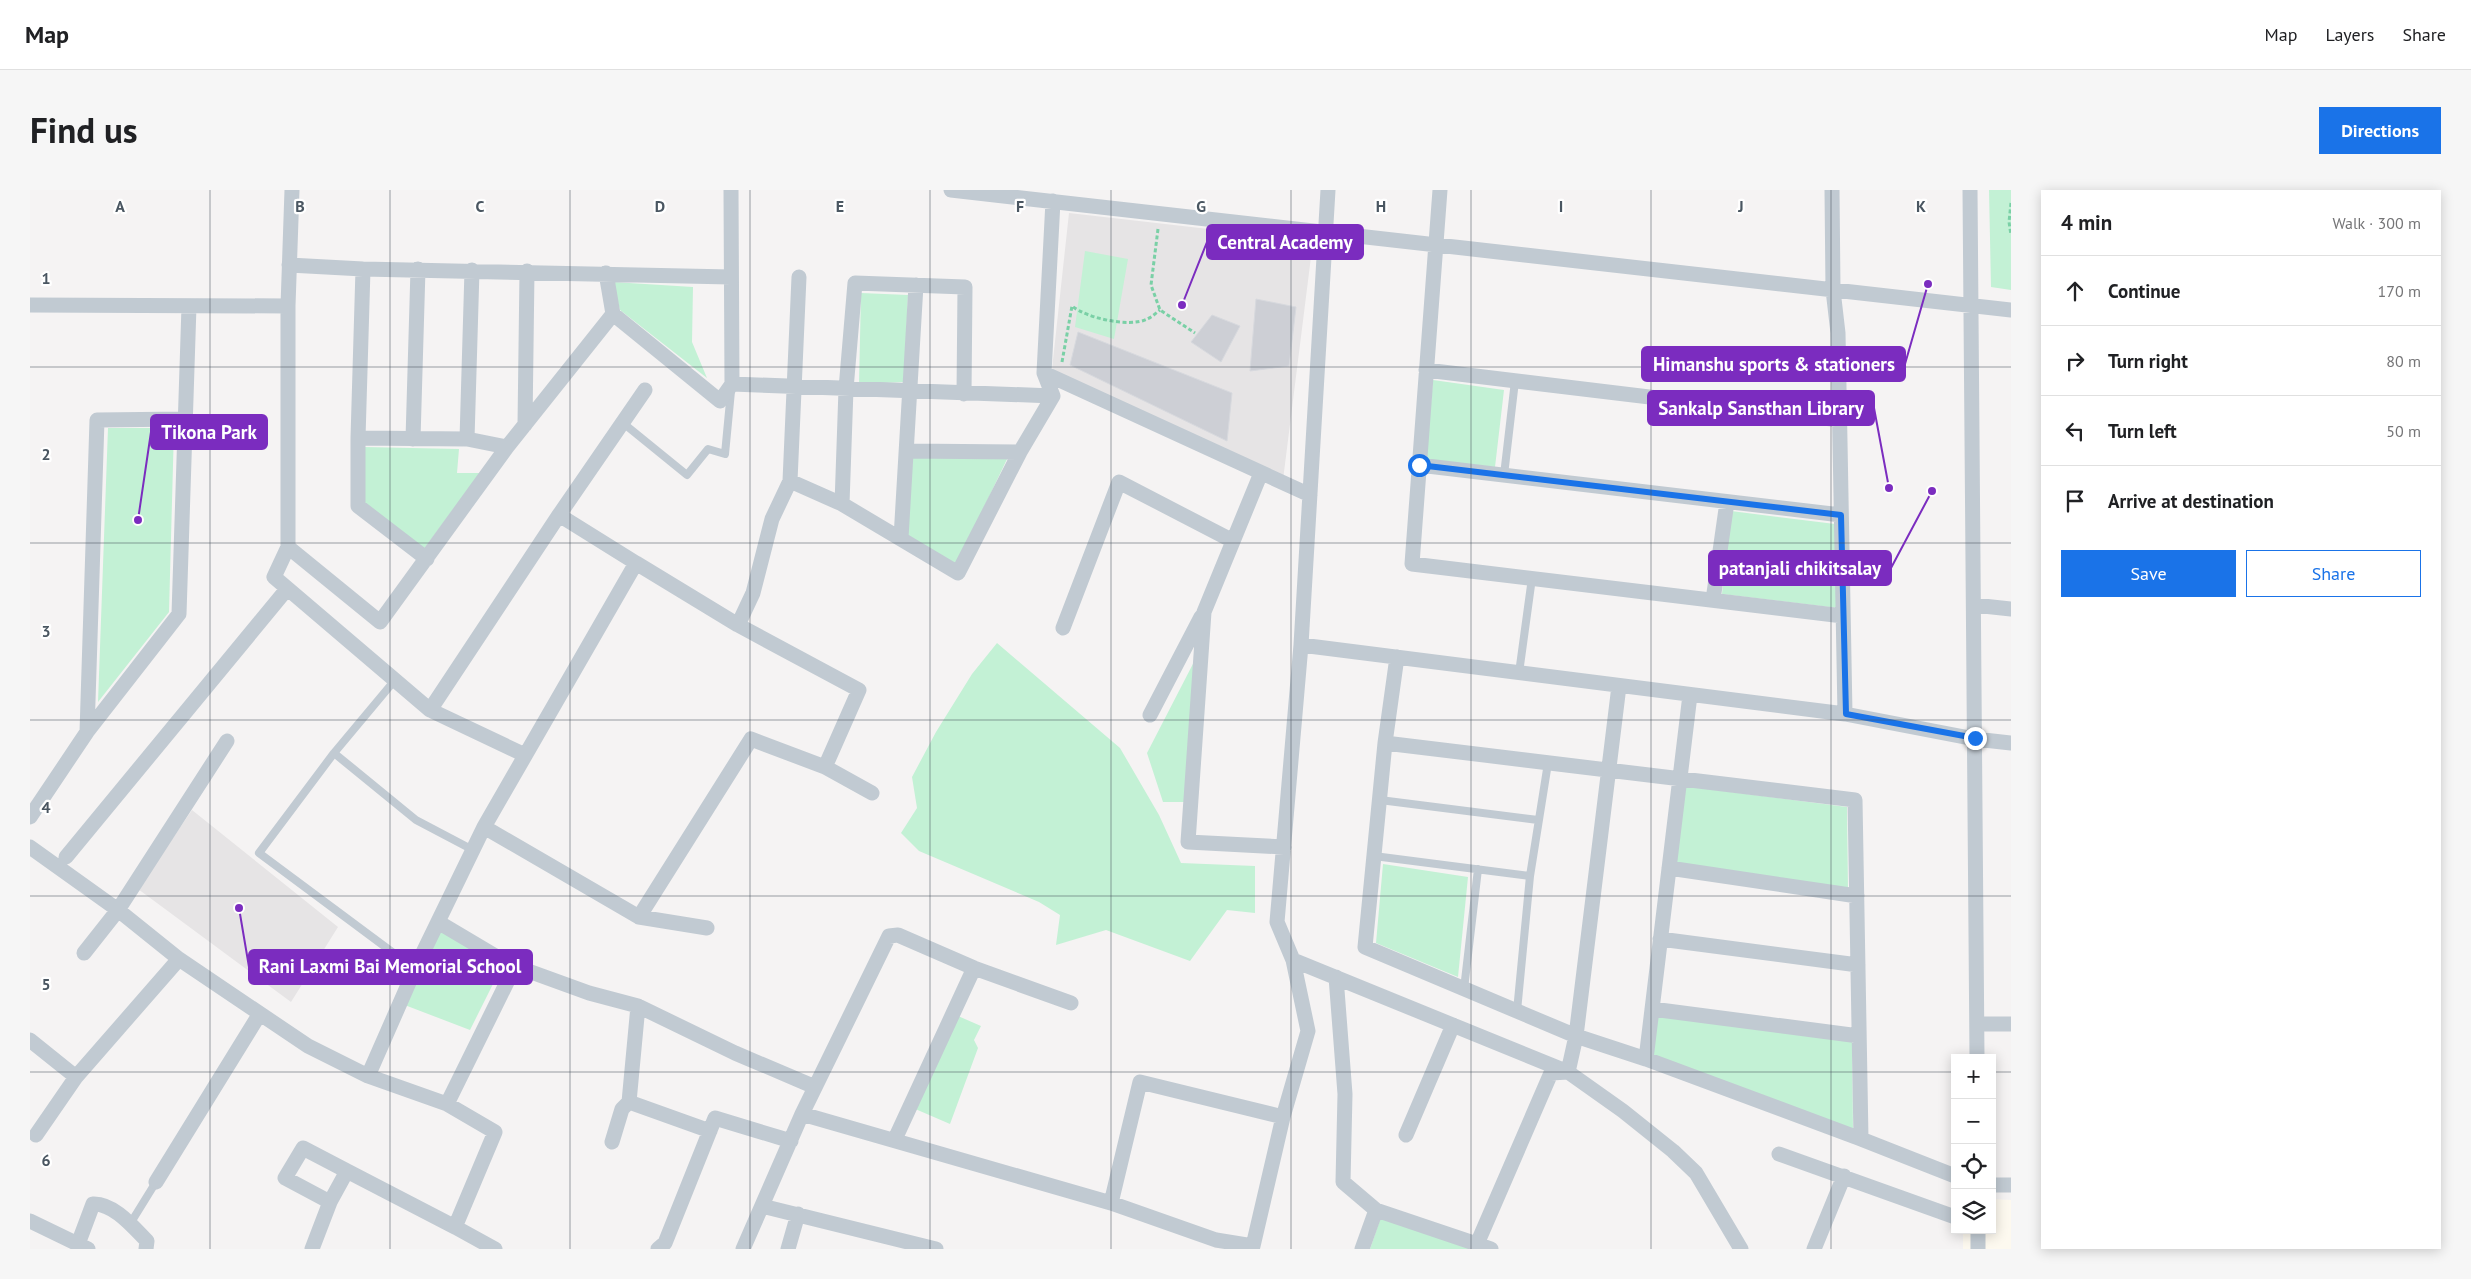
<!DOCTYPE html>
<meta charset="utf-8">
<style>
body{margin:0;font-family:"PT Sans",sans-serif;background:#f6f6f6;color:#202124}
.controls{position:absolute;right:15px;bottom:15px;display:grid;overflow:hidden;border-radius:0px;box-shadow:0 2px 12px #0003}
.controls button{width:45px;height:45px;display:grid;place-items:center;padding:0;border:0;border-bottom:1px solid #e0e0e0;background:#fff;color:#202124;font:25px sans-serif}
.stop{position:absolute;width:15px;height:15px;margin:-11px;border:4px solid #1a73e8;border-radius:50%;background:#fff}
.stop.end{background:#1a73e8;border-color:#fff;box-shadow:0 1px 5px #0008}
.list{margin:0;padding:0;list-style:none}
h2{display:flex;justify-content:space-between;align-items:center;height:65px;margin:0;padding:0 20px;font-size:21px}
h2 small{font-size:16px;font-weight:400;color:#757577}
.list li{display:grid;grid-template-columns:32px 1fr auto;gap:15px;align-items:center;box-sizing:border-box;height:70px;padding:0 20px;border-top:1px solid #e0e0e0}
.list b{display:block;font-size:19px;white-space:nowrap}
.list em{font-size:16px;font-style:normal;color:#757577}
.actions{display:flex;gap:10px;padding:15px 20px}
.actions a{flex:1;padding:11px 0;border:1px solid #1a73e8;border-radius:0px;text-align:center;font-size:18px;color:#1a73e8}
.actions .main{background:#1a73e8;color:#fff}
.icon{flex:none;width:28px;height:28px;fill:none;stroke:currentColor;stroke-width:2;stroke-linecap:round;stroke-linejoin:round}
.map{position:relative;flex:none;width:1981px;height:1059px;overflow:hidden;border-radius:0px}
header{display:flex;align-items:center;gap:30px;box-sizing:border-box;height:70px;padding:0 25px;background:#fff;border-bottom:1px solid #e0e0e0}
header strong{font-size:24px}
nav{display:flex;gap:28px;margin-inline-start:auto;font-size:18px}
.intro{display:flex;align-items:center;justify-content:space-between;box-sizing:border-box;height:120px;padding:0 30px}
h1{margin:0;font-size:35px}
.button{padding:12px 22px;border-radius:0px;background:#1a73e8;color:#fff;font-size:18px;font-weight:700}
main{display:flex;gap:30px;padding:0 30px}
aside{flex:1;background:#fff;border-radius:0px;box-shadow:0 2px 12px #0003}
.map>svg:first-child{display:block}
</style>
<header>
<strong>Map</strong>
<nav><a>Map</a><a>Layers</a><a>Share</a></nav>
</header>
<div class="intro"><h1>Find us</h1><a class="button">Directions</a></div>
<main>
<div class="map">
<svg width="1981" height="1059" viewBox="0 0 1981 1059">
<rect width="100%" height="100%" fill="#f5f3f3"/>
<path fill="#fdf9ef" d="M 1962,1009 L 1981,1010 L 1981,1059 L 1933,1059 L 1933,1040 L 1962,1040 Z"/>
<path fill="#e6e4e5" d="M 1039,23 L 1283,51 L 1253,290 L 1022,179 Z
M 162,620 L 308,737 L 261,812 L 108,699 Z"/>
<path fill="#c3f1d5" d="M 1959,0 L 1981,0 L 1981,100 L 1961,97 Z
M 1055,61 L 1098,69 L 1084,149 L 1045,137 Z
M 583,92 L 663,97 L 662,152 L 677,188 L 590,120 Z
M 831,103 L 878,105 L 874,192 L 829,194 Z
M 1403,190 L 1474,200 L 1465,277 L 1396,270 Z
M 78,238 L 144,238 L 139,422 L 68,512 Z
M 334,257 L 429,259 L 427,283 L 450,283 L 394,359 L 333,312 Z
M 883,265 L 978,267 L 926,376 L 876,347 Z
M 1701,321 L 1805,334 L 1808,418 L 1692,404 Z
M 967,453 L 1090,558 L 1129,625 L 1151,673 L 1225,676 L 1225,723 L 1197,720 L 1160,771 L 1076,740 L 1026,755 L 1030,725 L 1009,712 L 889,661 L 871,643 L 887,618 L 882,587 L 906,542 L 942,484 Z
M 1166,468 L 1155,612 L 1133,612 L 1117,563 Z
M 1654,596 L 1817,617 L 1818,699 L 1645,679 Z
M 1353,674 L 1438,687 L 1428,787 L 1346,753 Z
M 409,738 L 471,778 L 440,840 L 372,814 Z
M 1626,825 L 1822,850 L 1823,939 L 1616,866 Z
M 928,826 L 951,836 L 944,850 L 948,858 L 920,934 L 883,918 Z
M 1351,1027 L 1449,1059 L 1340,1059 Z"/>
<path fill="#cdcfd5" stroke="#d7d9de" d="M 1226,109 L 1266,117 L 1259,176 L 1220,181 Z
M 1182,125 L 1210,136 L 1191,172 L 1161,152 Z
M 1048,142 L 1202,203 L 1197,251 L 1040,175 Z"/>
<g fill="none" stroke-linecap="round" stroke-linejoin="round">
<path stroke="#7ad0a6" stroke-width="3" stroke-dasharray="4 2.5" stroke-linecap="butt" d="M 1981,13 L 1979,32 L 1981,45
M 1128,39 L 1121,95 L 1130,120 L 1165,143
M 1032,172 L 1042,116 C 1056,128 1100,138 1117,129 C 1122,127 1126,123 1130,120"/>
<path stroke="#c1cad2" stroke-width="8" d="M 593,233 L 657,285 L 678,259 L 695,264 L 701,201
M 1474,285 L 1485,191
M 1489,483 L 1502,388
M 365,490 L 304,563 L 229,663 L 385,779
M 304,563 L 386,630 L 443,660
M 1350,610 L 1508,630
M 1344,666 L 1500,686
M 1434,799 L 1448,679
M 1487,821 L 1500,686 L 1518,573
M 100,1034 L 126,992"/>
<path stroke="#c1cad2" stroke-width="15" d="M 262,0 L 258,116 L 258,357 L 244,387 L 400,520 L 495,565
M 921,0 L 1981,120
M 1410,0 L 1382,374 L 1813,426
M 1802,0 L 1803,100 L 1808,143 L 1815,524
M 1940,0 L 1947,868
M 259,75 L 333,79 L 701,87
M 576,83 L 583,124
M 0,115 L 258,116
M 1396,180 L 1810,230
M 1014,183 L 1280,305
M 702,194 L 1023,206
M 495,235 L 497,81
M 328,248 L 333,79
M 383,249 L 388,79
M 437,249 L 442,80
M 877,261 L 990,262
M 1389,275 L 1811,325
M 1231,283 L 1174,422 L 1158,652 L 1254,657
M 760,291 L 769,87
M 812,314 L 816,199 L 825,93 L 935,97 L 934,204
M 529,325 L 606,373
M 871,348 L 886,95
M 258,357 L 350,432 L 477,257 L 583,124 L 690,211 L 702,194 L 701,0
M 397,369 L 328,316 L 328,248 L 437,249 L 477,257
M 606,373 L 708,435 L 829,500 L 795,577 L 721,549 L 609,727 L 454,637 Z
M 1683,410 L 1697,312
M 1944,415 L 1981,419
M 708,435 L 723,403 L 742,329 L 760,291 L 812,314 L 928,383 L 990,262 L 1023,206 L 1014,183 L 1023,11
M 1033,438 L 1089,292 L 1203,351
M 1271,455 L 1815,524 L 1945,549 L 1981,553
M 1367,467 L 1355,553 L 1825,610 L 1831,949 L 1925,986
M 400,520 L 529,325 L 615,200
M 1120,525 L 1171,427
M 57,542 L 67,230 L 155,229
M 1355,553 L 1335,757 L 1546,846 L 1616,869 L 1831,949
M 795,577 L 842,603
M 0,627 L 57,542 L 149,424 L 159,116
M 0,657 L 88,720 L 149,769 L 278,856 L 338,886 L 417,914 L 465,942 L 425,1037 L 465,1059
M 36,667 L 257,399
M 1639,678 L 1827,706
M 609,727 L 677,738
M 408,732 L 479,774 L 559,803 L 608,816 L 705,863 L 785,897
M 1630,749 L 1828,775
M 54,763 L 88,720 L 197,551
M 1263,770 L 1538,882 L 1593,921 L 1643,961 L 1666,983 L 1711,1059
M 1306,787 L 1315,904 L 1313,992 L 1346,1020
M 1622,819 L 1829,846
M 1947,834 L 1981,834
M 0,850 L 46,887
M 1616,869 L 1660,505
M 1538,882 L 1546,846 L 1589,496
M 338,886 L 385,779 L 454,637
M 599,912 L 680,941
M 417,914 L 485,776
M 772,924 L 859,746 L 868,745 L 944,778 L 1041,813
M 6,945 L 46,887 L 149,769
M 1376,945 L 1423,835
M 865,949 L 944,778
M 582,952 L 592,919 L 599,912 L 608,816
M 1749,964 L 1925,1027
M 317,981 L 425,1037
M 126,992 L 229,825
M 1962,995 L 1981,995
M 1081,1013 L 1110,892 L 1253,927
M 732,1016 L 906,1059
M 0,1031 L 58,1059
M 1948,1040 L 1948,1059
M 48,1054 L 63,1014 C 84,1013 104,1038 117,1051 L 116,1059
M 282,1059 L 300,1012 L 317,981 L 273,958 L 255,988 L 300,1012
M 628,1059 L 635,1053 L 685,928 L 761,951
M 713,1059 L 772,924 L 1081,1013 L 1186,1050 L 1223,1056 L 1253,927 L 1278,841 L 1263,770 L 1247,732 L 1271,455 L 1298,0
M 758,1059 L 768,1024
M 1332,1059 L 1346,1020 L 1447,1054
M 1461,1059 L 1447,1054 L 1521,883 L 1538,882
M 1784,1059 L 1814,986"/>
</g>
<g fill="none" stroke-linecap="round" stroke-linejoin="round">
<path stroke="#1a73e8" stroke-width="6" d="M 1389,275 L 1811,325 L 1816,524 L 1945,548"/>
</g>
<path fill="none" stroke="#4a5661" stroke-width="1" stroke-opacity="0.55" d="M 180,0 L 180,1059M 360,0 L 360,1059M 540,0 L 540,1059M 720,0 L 720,1059M 900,0 L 900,1059M 1081,0 L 1081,1059M 1261,0 L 1261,1059M 1441,0 L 1441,1059M 1621,0 L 1621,1059M 1801,0 L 1801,1059M 0,177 L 1981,177M 0,353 L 1981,353M 0,530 L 1981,530M 0,706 L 1981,706M 0,882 L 1925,882M 1962,882 L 1981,882"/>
<g font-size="16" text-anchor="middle" font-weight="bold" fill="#4a5661" stroke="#fff" stroke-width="4.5" stroke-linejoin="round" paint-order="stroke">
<text x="90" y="22">A</text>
<text x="270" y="22">B</text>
<text x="450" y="22">C</text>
<text x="630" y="22">D</text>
<text x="810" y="22">E</text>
<text x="990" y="22">F</text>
<text x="1171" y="22">G</text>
<text x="1351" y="22">H</text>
<text x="1531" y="22">I</text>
<text x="1711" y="22">J</text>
<text x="1891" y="22">K</text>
<text x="16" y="94">1</text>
<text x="16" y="270">2</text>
<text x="16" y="447">3</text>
<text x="16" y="623">4</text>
<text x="16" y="800">5</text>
<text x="16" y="976">6</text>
</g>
<path fill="none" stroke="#7b2cbf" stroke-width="2" d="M1152 115L1177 52M1898 94L1875 174M1859 298L1844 218M108 330L121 242M1902 301L1861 378M209 718L219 777"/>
<g fill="#7b2cbf" stroke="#fff" stroke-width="2">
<circle cx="1152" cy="115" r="5"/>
<circle cx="1898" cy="94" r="5"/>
<circle cx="1859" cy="298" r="5"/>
<circle cx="108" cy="330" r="5"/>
<circle cx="1902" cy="301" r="5"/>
<circle cx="209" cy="718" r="5"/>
</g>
<g fill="#7b2cbf" stroke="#7b2cbf" stroke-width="2">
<rect x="1177" y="35" width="156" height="34" rx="5"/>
<rect x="1612" y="157" width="263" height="34" rx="5"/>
<rect x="1618" y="201" width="226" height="34" rx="5"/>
<rect x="121" y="225" width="116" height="34" rx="5"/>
<rect x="1679" y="361" width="182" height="34" rx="5"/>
<rect x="219" y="760" width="283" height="34" rx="5"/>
</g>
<g font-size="19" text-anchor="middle" font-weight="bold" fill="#fff">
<text x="1255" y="59">Central Academy</text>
<text x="1744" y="181">Himanshu sports &amp; stationers</text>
<text x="1731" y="225">Sankalp Sansthan Library</text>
<text x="179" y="249">Tikona Park</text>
<text x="1770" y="385">patanjali chikitsalay</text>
<text x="360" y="783">Rani Laxmi Bai Memorial School</text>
</g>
</svg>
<div class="controls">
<button>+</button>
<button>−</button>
<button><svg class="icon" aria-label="locate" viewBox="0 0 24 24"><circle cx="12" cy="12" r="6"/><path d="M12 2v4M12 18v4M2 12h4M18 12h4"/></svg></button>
<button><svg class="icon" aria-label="layers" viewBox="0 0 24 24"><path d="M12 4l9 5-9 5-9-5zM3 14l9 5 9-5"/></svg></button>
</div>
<div class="stop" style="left:1389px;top:275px"></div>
<div class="stop end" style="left:1945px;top:548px"></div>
</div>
<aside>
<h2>4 min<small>Walk · 300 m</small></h2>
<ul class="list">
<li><svg class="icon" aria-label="ahead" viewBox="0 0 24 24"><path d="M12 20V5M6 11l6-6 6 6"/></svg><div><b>Continue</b></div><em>170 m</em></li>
<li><svg class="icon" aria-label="right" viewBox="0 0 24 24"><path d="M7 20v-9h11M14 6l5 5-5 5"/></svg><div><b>Turn right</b></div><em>80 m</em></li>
<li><svg class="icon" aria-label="left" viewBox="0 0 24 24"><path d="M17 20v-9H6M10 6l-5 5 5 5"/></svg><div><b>Turn left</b></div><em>50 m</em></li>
<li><svg class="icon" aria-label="arrive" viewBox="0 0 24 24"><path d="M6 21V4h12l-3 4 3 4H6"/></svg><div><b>Arrive at destination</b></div></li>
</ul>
<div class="actions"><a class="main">Save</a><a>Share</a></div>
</aside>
</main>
